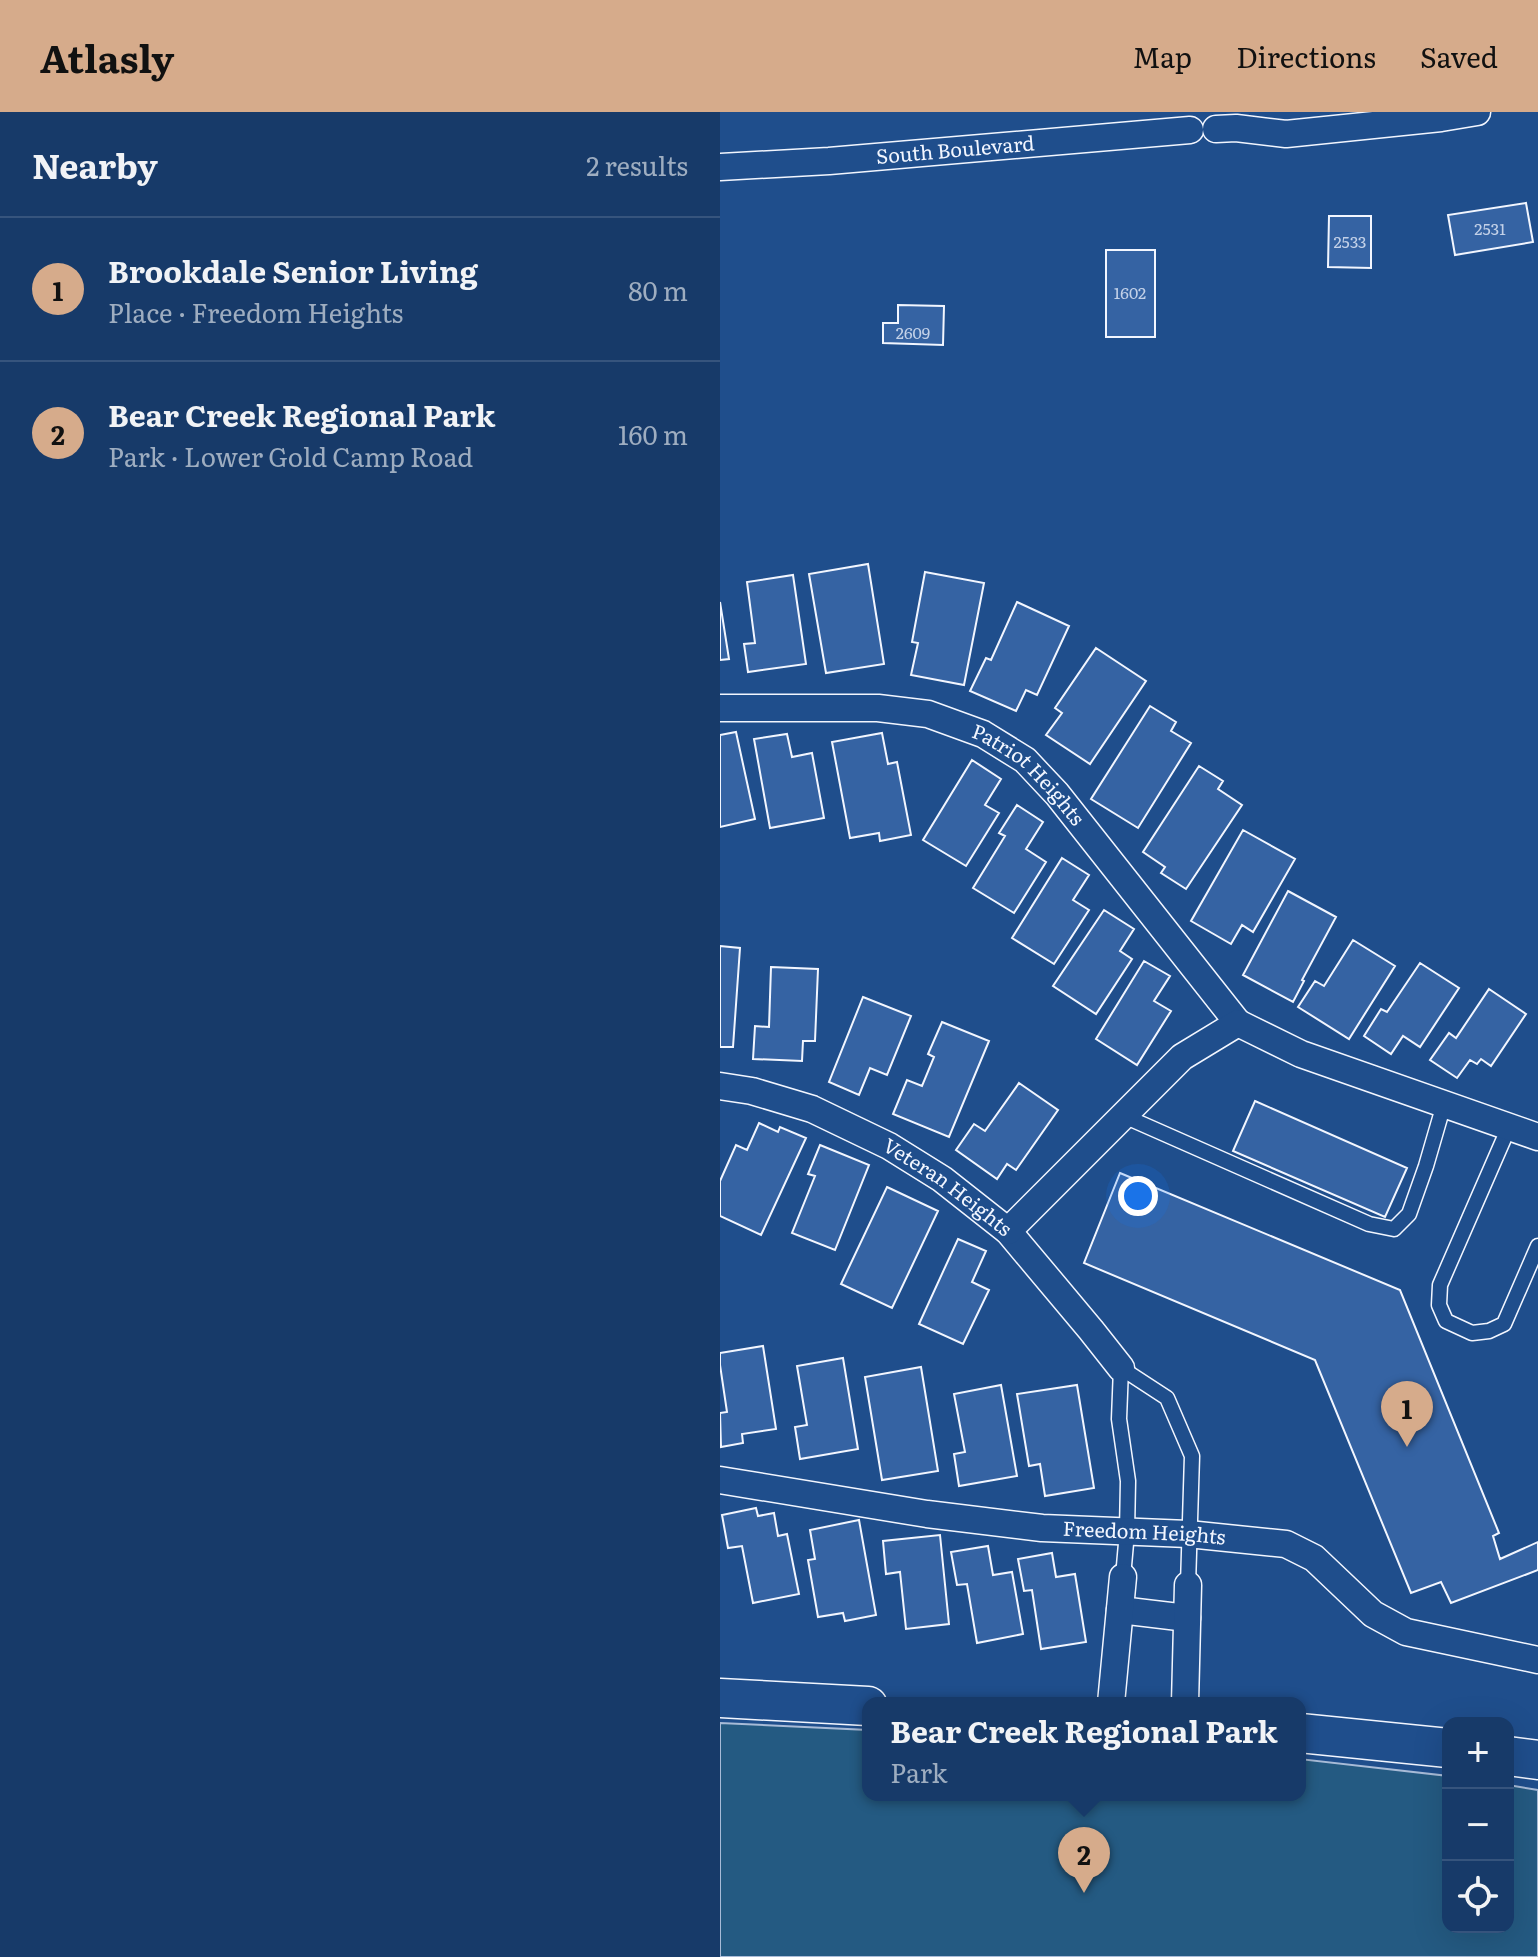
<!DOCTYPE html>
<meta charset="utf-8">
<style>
body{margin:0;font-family:Literata,serif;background:#244571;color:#f1f3f6}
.controls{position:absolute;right:24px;bottom:24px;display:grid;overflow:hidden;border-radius:16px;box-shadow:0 8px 32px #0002}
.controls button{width:72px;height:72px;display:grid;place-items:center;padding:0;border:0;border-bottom:2px solid #36547d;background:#173a69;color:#f1f3f6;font:40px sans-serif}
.you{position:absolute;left:418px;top:1084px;width:28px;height:28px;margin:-20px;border:6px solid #fff;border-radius:50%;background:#1a73e8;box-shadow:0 0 0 12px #1a73e833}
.badge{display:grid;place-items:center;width:52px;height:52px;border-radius:50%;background:#d6ab8b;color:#111;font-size:26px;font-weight:700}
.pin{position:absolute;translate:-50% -66px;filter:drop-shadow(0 2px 4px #0008)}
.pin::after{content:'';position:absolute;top:42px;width:28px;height:24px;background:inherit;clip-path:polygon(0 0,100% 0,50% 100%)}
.popup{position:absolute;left:142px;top:1585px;width:444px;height:104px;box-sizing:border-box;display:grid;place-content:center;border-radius:16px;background:#173a69;filter:drop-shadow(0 2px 6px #0005);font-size:26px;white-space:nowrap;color:#9eadc0}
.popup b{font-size:30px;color:#f1f3f6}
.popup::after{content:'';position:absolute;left:50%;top:100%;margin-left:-16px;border:16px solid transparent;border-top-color:#173a69}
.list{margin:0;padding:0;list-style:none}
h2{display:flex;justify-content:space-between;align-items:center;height:104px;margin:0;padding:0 32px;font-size:34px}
h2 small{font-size:26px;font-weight:400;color:#9eadc0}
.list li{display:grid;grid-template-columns:52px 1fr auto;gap:24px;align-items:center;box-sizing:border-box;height:144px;padding:0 32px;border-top:2px solid #36547d}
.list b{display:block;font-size:30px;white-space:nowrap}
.list p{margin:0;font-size:26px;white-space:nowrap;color:#9eadc0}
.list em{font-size:26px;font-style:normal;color:#9eadc0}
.icon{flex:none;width:44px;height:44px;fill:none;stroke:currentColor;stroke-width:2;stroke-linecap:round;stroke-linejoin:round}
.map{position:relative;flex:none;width:818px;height:1845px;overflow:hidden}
header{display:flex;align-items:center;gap:48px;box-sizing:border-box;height:112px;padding:0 40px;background:#d6ab8b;color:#111}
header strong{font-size:38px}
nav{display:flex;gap:44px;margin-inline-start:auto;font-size:28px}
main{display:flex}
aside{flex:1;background:#173a69}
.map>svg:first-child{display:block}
</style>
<header>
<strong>Atlasly</strong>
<nav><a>Map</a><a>Directions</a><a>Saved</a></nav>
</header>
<main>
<aside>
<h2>Nearby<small>2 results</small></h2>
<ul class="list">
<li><span class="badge">1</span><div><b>Brookdale Senior Living</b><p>Place · Freedom Heights</p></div><em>80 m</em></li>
<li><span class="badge">2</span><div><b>Bear Creek Regional Park</b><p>Park · Lower Gold Camp Road</p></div><em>160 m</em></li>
</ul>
</aside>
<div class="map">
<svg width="818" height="1845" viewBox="0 0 818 1845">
<rect width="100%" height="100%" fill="#1f4e8c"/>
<path fill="#245a82" stroke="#a8bbd7" stroke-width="2" d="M 0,1611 L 148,1618 L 148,1683 L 580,1683 L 580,1647 L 728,1664 L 728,1815 L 788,1815 L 788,1673 L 818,1678 L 818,1845 L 0,1845 Z"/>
<path fill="#3563a3" stroke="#f2f6ff" stroke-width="2" d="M 806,91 L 813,130 L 735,143 L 728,103 Z
M 609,104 L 651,104 L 651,156 L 608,155 Z
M 386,138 L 435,138 L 435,225 L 386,225 Z
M 178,193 L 224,194 L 223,233 L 163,231 L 163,211 L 178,211 Z
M 148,452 L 164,552 L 106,561 L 89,462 Z
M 205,460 L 264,471 L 244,573 L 191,563 L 198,531 L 192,530 Z
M 73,463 L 86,552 L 28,560 L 24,532 L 35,531 L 27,470 Z
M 0,490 L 9,547 L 0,548 Z
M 297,490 L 349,514 L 317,583 L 306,578 L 296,599 L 250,579 L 266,546 L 271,548 Z
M 376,536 L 426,569 L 370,652 L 326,623 L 342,601 L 335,596 Z
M 430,594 L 456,610 L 451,619 L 471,631 L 418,716 L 371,687 Z
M 16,620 L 35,707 L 0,715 L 0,623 Z
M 162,621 L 168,652 L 177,650 L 191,723 L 160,729 L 159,721 L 130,726 L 112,630 Z
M 67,622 L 72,645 L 92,641 L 104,706 L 50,716 L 34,627 Z
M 252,648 L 281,667 L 265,693 L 279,701 L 246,754 L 203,728 Z
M 479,654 L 503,669 L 498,677 L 522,693 L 466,777 L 441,761 L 445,755 L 423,740 Z
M 297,693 L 323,710 L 306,737 L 326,750 L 294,801 L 253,776 L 285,724 L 279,721 Z
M 523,718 L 575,747 L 533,820 L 522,813 L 511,832 L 471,809 Z
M 342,746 L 369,763 L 353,788 L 369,798 L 334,852 L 292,826 Z
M 568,779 L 616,805 L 582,868 L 584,869 L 573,890 L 523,863 Z
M 384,798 L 414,817 L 400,839 L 412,847 L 376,902 L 333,874 Z
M 633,828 L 675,854 L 629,927 L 578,895 L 595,869 L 604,874 Z
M 0,834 L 20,836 L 13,935 L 0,935 Z
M 424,849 L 450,864 L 434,889 L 451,899 L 417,953 L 376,927 Z
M 700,851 L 739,876 L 700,935 L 683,924 L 671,942 L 644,924 L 661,897 L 667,900 Z
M 51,855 L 98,857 L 95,929 L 83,929 L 82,949 L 33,947 L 35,914 L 49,915 Z
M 769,877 L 806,902 L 771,954 L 761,947 L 757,952 L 750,948 L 737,966 L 710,948 L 729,921 L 736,926 Z
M 143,885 L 191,904 L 167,963 L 150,956 L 139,983 L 109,970 Z
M 222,910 L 269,929 L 229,1025 L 173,1002 L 187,968 L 202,974 L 214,945 L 208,942 Z
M 299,971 L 338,998 L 296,1058 L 287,1052 L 277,1067 L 236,1038 L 254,1012 L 265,1019 Z
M 535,989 L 687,1056 L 665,1105 L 513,1039 Z
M 39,1011 L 58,1020 L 60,1015 L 86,1026 L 41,1123 L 0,1104 L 0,1069 L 16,1033 L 27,1038 Z
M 100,1033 L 149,1053 L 115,1138 L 72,1121 L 95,1064 L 88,1062 Z
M 400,1061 L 680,1178 L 779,1421 L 773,1424 L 780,1447 L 818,1430 L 818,1458 L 731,1491 L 721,1470 L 691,1481 L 595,1248 L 364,1151 Z
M 167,1075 L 218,1099 L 172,1196 L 121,1172 Z
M 238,1127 L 266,1139 L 252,1170 L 269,1178 L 243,1232 L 199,1212 Z
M 43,1234 L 56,1317 L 22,1322 L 23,1331 L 1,1335 L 0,1301 L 7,1300 L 0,1253 L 0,1241 Z
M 123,1246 L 138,1337 L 80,1347 L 75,1315 L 87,1313 L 77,1254 Z
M 201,1255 L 218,1359 L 162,1368 L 145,1265 Z
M 281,1273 L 297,1364 L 239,1374 L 234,1342 L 245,1340 L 234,1282 Z
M 357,1273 L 374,1376 L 325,1384 L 320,1352 L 309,1354 L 297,1282 Z
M 36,1396 L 38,1404 L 54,1401 L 58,1424 L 67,1422 L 79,1482 L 33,1491 L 22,1434 L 8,1436 L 2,1403 Z
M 139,1408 L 156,1503 L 125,1509 L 123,1501 L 98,1505 L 88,1448 L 95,1447 L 90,1418 Z
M 220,1423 L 229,1512 L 186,1517 L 180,1460 L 166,1462 L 163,1429 Z
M 268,1434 L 273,1463 L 292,1460 L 303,1522 L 257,1531 L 247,1472 L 237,1473 L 231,1440 Z
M 332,1441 L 336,1465 L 355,1462 L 366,1530 L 321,1537 L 312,1478 L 304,1479 L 298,1447 Z"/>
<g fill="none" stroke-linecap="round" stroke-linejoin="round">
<defs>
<path id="lane" d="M 404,1004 L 649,1112 L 674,1117 L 689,1102 L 706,1054 L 724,992
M 789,1015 L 720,1173 L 719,1193 L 726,1209 L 752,1221 L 769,1219 L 784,1212 L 818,1134
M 401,1256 L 447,1286 L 472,1344 L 468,1473
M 401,1256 L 399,1307 L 408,1369 L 407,1420 L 403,1465"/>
<g id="street">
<path d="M 496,17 L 516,16 L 566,22 L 721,6 L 757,0"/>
<path id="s1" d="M 0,55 L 109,49 L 470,18"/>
<path id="s2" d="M 0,596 L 158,596 L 208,602 L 263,622 L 305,648 L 337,682 L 518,911"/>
<path id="s3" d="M 0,974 L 32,979 L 92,997 L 169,1034 L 222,1067 L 288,1119 L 371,1218 L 401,1256"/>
<path d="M 288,1119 L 462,945 L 518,911 L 581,942 L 818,1025"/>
<path id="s4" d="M 0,1368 L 207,1402 L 322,1416 L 468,1422 L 566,1432 L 594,1446 L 653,1502 L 686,1520 L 818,1548"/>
<path d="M 400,1498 L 467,1506"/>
<path d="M 391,1591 L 403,1465"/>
<path d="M 465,1591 L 468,1473"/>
</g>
<path id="secondary" d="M 0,1586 L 148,1594
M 580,1621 L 728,1636
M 788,1644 L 818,1648"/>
</defs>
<use href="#lane" stroke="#f2f6ff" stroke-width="17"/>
<use href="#street" stroke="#f2f6ff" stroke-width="29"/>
<use href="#secondary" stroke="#f2f6ff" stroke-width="41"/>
<use href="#lane" stroke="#1f4e8c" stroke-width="14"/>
<use href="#street" stroke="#1f4e8c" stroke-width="26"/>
<use href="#secondary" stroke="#1f4e8c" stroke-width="38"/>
</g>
<g text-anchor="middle" stroke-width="6" stroke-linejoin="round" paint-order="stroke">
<g font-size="16" fill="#c3d1e8">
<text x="770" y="123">2531</text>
<text x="630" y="136">2533</text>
<text x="410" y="187">1602</text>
<text x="193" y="227">2609</text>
</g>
<g font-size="20" fill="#f2f6ff" stroke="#1f4e8c">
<text dy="7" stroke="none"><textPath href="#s1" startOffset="236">South Boulevard</textPath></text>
<text dy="7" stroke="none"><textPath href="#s2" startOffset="328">Patriot Heights</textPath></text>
<text dy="7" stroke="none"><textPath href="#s3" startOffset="252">Veteran Heights</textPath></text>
<text dy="7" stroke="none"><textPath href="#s4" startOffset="428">Freedom Heights</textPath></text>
</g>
</g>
</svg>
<div class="controls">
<button>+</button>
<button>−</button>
<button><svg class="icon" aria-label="locate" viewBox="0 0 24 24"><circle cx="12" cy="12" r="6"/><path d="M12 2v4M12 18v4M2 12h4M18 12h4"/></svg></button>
</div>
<div class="you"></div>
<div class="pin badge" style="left:687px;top:1335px">1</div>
<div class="pin badge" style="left:364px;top:1781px">2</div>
<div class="popup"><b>Bear Creek Regional Park</b>Park</div>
</div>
</main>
